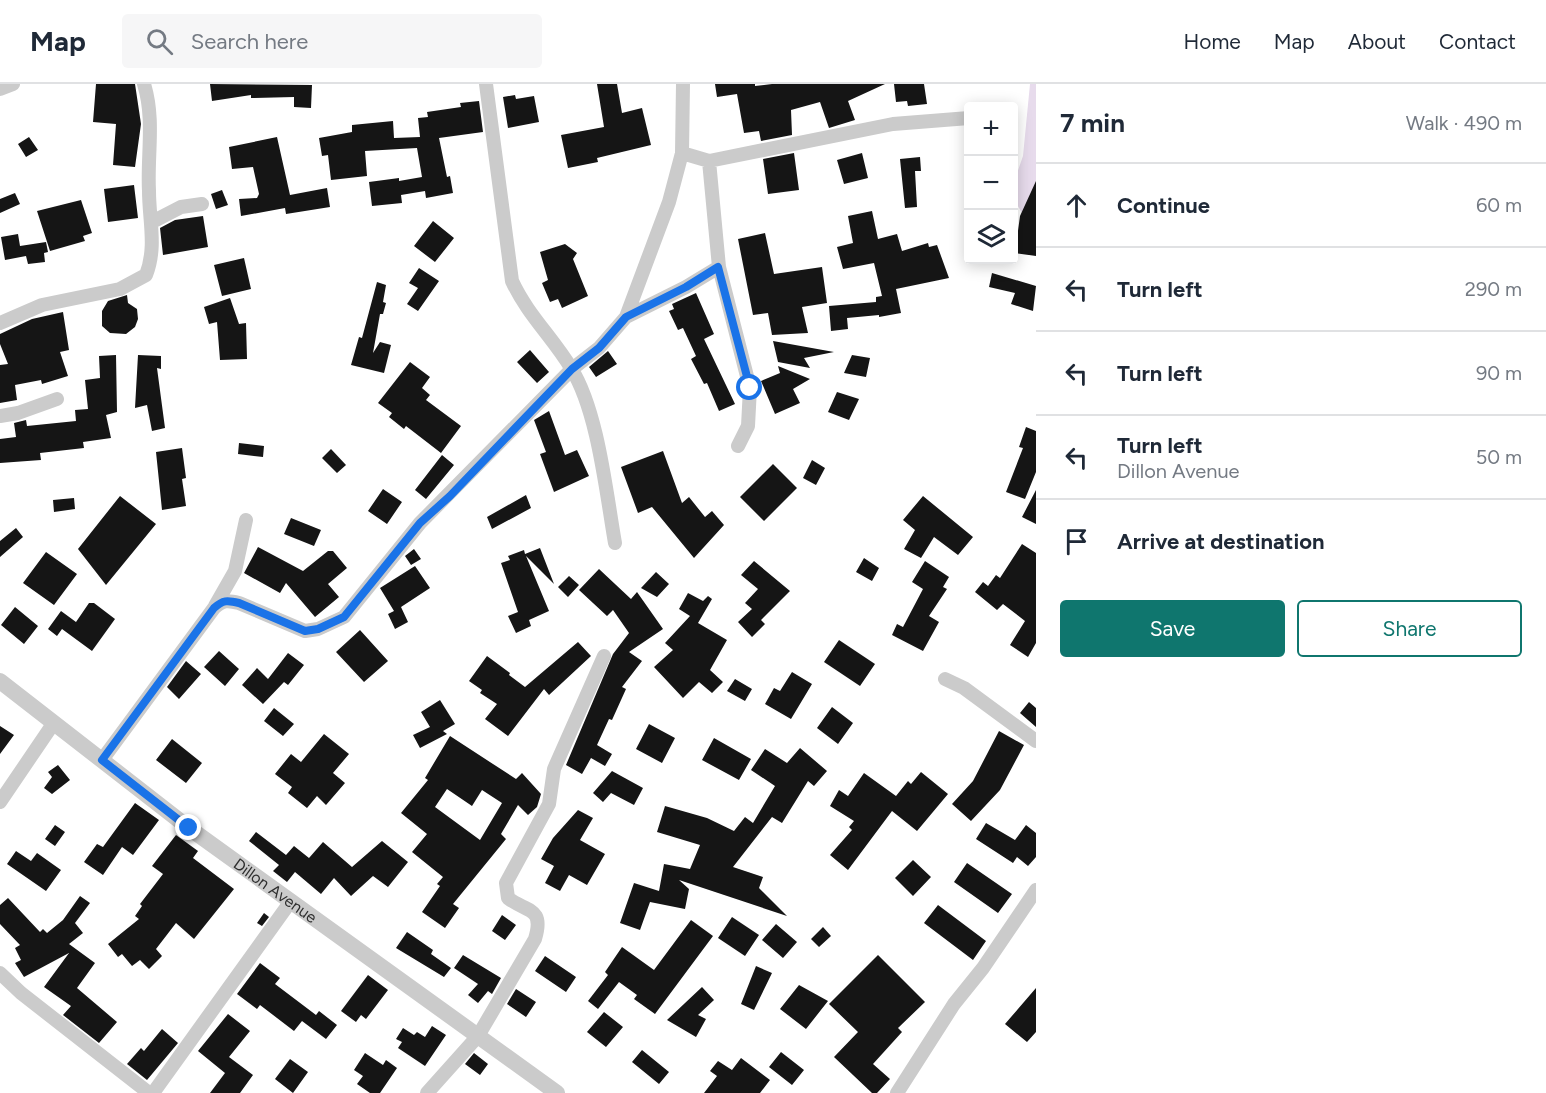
<!DOCTYPE html>
<meta charset="utf-8">
<style>
body{margin:0;font-family:Figtree,sans-serif;background:#f6f6f7;color:#1f2937}
.controls{position:absolute;right:18px;top:18px;display:grid;overflow:hidden;border-radius:6px;box-shadow:0 3px 15px #0003}
.controls button{width:54px;height:54px;display:grid;place-items:center;padding:0;border:0;border-bottom:2px solid #e0e1e3;background:#fff;color:#1f2937;font:30px sans-serif}
.stop{position:absolute;width:18px;height:18px;margin:-14px;border:4px solid #1a73e8;border-radius:50%;background:#fff}
.stop.end{background:#1a73e8;border-color:#fff;box-shadow:0 2px 6px #0008}
.list{margin:0;padding:0;list-style:none}
h2{display:flex;justify-content:space-between;align-items:center;height:78px;margin:0;padding:0 24px;font-size:26px}
h2 small{font-size:20px;font-weight:400;color:#747a83}
.list li{display:grid;grid-template-columns:39px 1fr auto;gap:18px;align-items:center;box-sizing:border-box;height:84px;padding:0 24px;border-top:2px solid #e0e1e3}
.list b{display:block;font-size:22px;white-space:nowrap}
.list p{margin:0;font-size:20px;white-space:nowrap;color:#747a83}
.list em{font-size:20px;font-style:normal;color:#747a83}
.actions{display:flex;gap:12px;padding:18px 24px}
.actions a{flex:1;padding:14px 0;border:2px solid #0f766e;border-radius:6px;text-align:center;font-size:21px;color:#0f766e}
.actions .main{background:#0f766e;color:#fff}
.icon{flex:none;width:33px;height:33px;fill:none;stroke:currentColor;stroke-width:2;stroke-linecap:round;stroke-linejoin:round}
.map{position:relative;flex:none;width:1036px;height:1009px;overflow:hidden}
header{display:flex;align-items:center;gap:36px;box-sizing:border-box;height:84px;padding:0 30px;background:#fff;border-bottom:2px solid #e0e1e3}
header strong{font-size:28px}
nav{display:flex;gap:33px;margin-inline-start:auto;font-size:21px}
.search{width:420px;height:54px;background:#f6f6f7;display:flex;align-items:center;gap:15px;box-sizing:border-box;padding:0 21px;border-radius:6px;color:#747a83;font-size:22px}
main{display:flex}
aside{flex:1;background:#fff}
.map>svg:first-child{display:block}
</style>
<header>
<strong>Map</strong>
<div class="search"><svg class="icon" aria-label="search" viewBox="0 0 24 24"><circle cx="10" cy="10" r="6"/><path d="M15 15l6 6"/></svg>Search here</div>
<nav><a>Home</a><a>Map</a><a>About</a><a>Contact</a></nav>
</header>
<main>
<div class="map">
<svg width="1036" height="1009" viewBox="0 0 1036 1009">
<rect width="100%" height="100%" fill="#fff"/>
<path fill="#e7dbec" d="M 1030,0 L 1036,0 L 1036,130 L 1023,131 L 1014,115 L 1014,98 L 1023,72 Z"/>
<path fill="#151515" fill-rule="evenodd" d="M 96,0 L 135,0 L 141,40 L 135,83 L 113,81 L 116,40 L 93,38 Z
M 210,0 L 312,1 L 311,24 L 294,23 L 294,13 L 251,14 L 251,11 L 212,17 Z
M 597,0 L 617,0 L 622,29 L 642,24 L 651,61 L 597,74 L 598,78 L 568,84 L 561,51 L 604,43 Z
M 715,0 L 755,0 L 755,2 L 772,0 L 885,0 L 848,17 L 855,36 L 829,44 L 820,18 L 791,26 L 792,51 L 761,57 L 759,47 L 744,49 L 737,10 L 717,13 Z
M 894,0 L 924,0 L 927,20 L 908,22 L 907,17 L 896,18 Z
M 515,11 L 516,15 L 534,12 L 539,38 L 508,44 L 503,13 Z
M 479,17 L 483,48 L 439,54 L 447,93 L 450,92 L 453,109 L 426,114 L 425,107 L 401,111 L 402,119 L 372,122 L 369,98 L 399,94 L 399,97 L 422,93 L 417,64 L 365,67 L 367,92 L 331,96 L 328,71 L 322,72 L 319,54 L 352,48 L 352,41 L 393,37 L 394,54 L 420,53 L 418,34 L 428,33 L 427,28 L 461,23 L 460,19 Z
M 29,53 L 38,66 L 26,73 L 18,60 Z
M 277,53 L 290,111 L 327,104 L 330,123 L 286,130 L 285,124 L 241,132 L 239,115 L 257,114 L 259,110 L 253,83 L 232,85 L 229,63 Z
M 794,69 L 799,106 L 768,110 L 763,75 Z
M 862,69 L 868,94 L 844,100 L 837,76 Z
M 920,73 L 921,87 L 915,87 L 917,123 L 905,124 L 900,75 Z
M 1036,97 L 1036,172 L 1015,169 L 1020,132 Z
M 134,101 L 138,134 L 108,138 L 104,105 Z
M 222,106 L 228,121 L 216,125 L 211,110 Z
M 15,109 L 20,120 L 0,129 L 0,115 Z
M 81,116 L 92,149 L 83,152 L 85,157 L 50,167 L 37,127 Z
M 872,127 L 878,155 L 897,150 L 902,167 L 928,159 L 929,163 L 937,161 L 949,194 L 896,205 L 901,229 L 879,233 L 879,231 L 847,234 L 848,245 L 831,247 L 829,222 L 876,218 L 876,213 L 882,212 L 874,179 L 843,185 L 837,163 L 853,159 L 848,132 Z
M 203,132 L 208,163 L 163,171 L 160,144 L 175,136 Z
M 433,137 L 454,154 L 435,178 L 414,162 Z
M 765,149 L 774,190 L 822,183 L 827,219 L 802,223 L 808,249 L 772,251 L 768,229 L 753,231 L 738,155 Z
M 18,150 L 20,162 L 46,158 L 48,168 L 44,169 L 45,178 L 28,180 L 26,172 L 5,176 L 1,153 Z
M 565,160 L 577,169 L 573,175 L 588,212 L 562,224 L 558,215 L 550,218 L 542,199 L 548,196 L 540,168 Z
M 244,174 L 251,205 L 222,212 L 214,181 Z
M 419,184 L 439,197 L 418,227 L 407,220 L 418,204 L 409,199 Z
M 992,189 L 1036,202 L 1033,227 L 1011,220 L 1015,209 L 989,203 Z
M 377,198 L 386,201 L 383,218 L 386,219 L 383,230 L 380,230 L 373,269 L 380,258 L 391,261 L 384,289 L 351,281 L 359,253 L 362,254 Z
M 696,209 L 714,250 L 704,255 L 735,320 L 719,327 L 707,299 L 704,300 L 691,275 L 696,272 L 683,244 L 678,246 L 669,227 L 674,225 L 672,220 Z
M 127,211 L 128,219 L 137,225 L 138,235 L 135,243 L 126,250 L 110,249 L 102,242 L 102,227 L 108,217 Z
M 230,214 L 239,240 L 246,239 L 247,275 L 220,276 L 217,238 L 209,240 L 204,223 Z
M 63,228 L 69,266 L 60,268 L 68,292 L 42,300 L 41,296 L 15,301 L 17,316 L 0,319 L 0,281 L 8,280 L 0,260 L 0,250 L 32,235 Z
M 773,257 L 834,268 L 804,274 L 810,284 L 778,278 Z
M 530,266 L 549,288 L 537,299 L 517,278 Z
M 608,267 L 617,280 L 596,293 L 589,283 Z
M 116,271 L 117,328 L 106,331 L 111,354 L 83,358 L 84,364 L 40,369 L 41,376 L 0,379 L 0,355 L 16,353 L 14,339 L 26,336 L 27,342 L 76,337 L 75,326 L 88,325 L 85,296 L 100,294 L 99,272 Z
M 138,271 L 161,272 L 161,285 L 157,284 L 165,344 L 152,347 L 147,321 L 135,324 Z
M 852,271 L 870,274 L 866,293 L 844,289 Z
M 410,278 L 430,293 L 422,304 L 430,311 L 426,316 L 461,342 L 441,369 L 406,342 L 404,345 L 389,333 L 392,329 L 378,319 Z
M 778,282 L 810,295 L 793,305 L 800,319 L 775,330 L 761,297 L 780,289 Z
M 837,308 L 859,315 L 849,336 L 828,328 Z
M 549,327 L 565,371 L 577,366 L 589,392 L 554,408 L 540,370 L 546,368 L 534,336 Z
M 1026,343 L 1036,347 L 1036,388 L 1025,415 L 1006,408 L 1023,364 L 1019,363 Z
M 239,359 L 264,362 L 263,373 L 238,370 Z
M 182,364 L 186,394 L 182,395 L 186,422 L 162,426 L 156,368 Z
M 331,365 L 346,381 L 337,389 L 322,374 Z
M 663,367 L 682,419 L 689,413 L 705,433 L 712,427 L 724,441 L 694,474 L 652,423 L 638,429 L 621,383 Z
M 442,371 L 454,381 L 426,415 L 415,406 Z
M 812,376 L 825,384 L 816,401 L 803,394 Z
M 773,380 L 797,404 L 764,437 L 740,413 Z
M 383,405 L 402,418 L 387,440 L 368,427 Z
M 1036,406 L 1036,440 L 1022,433 Z
M 526,411 L 531,424 L 492,445 L 487,433 Z
M 120,412 L 156,440 L 106,501 L 78,465 Z
M 923,412 L 973,453 L 958,471 L 934,453 L 921,474 L 904,465 L 915,446 L 903,436 Z
M 74,414 L 75,425 L 54,428 L 53,416 Z
M 291,434 L 321,446 L 314,462 L 284,450 Z
M 16,444 L 23,453 L 0,473 L 0,457 Z
M 1022,460 L 1036,469 L 1036,559 L 1028,573 L 1010,561 L 1025,537 L 1003,520 L 997,526 L 975,508 L 983,498 L 988,502 L 996,491 L 1000,494 Z
M 258,463 L 303,487 L 328,467 L 333,467 L 347,484 L 328,500 L 339,513 L 315,533 L 286,499 L 280,509 L 244,489 Z
M 540,464 L 554,500 L 526,472 L 549,527 L 529,536 L 531,542 L 516,549 L 508,532 L 518,528 L 501,479 L 510,476 L 508,472 L 524,466 L 525,470 Z
M 414,465 L 421,475 L 411,481 L 405,472 Z
M 46,468 L 77,490 L 54,521 L 23,499 Z
M 864,474 L 879,484 L 872,497 L 856,488 Z
M 754,477 L 790,507 L 761,536 L 765,540 L 752,553 L 738,538 L 752,525 L 745,519 L 758,505 L 741,491 Z
M 925,477 L 949,493 L 943,503 L 947,505 L 929,532 L 939,538 L 923,567 L 892,551 L 897,540 L 903,543 L 923,505 L 912,498 Z
M 415,482 L 430,504 L 401,523 L 408,538 L 395,545 L 388,530 L 394,527 L 380,504 Z
M 599,485 L 631,515 L 637,508 L 663,545 L 629,568 L 642,577 L 622,603 L 626,605 L 612,636 L 609,635 L 597,661 L 612,670 L 605,682 L 591,674 L 582,690 L 566,681 L 613,570 L 629,549 L 613,526 L 607,532 L 579,506 Z
M 656,488 L 669,500 L 657,513 L 641,504 Z
M 569,492 L 579,501 L 568,513 L 558,503 Z
M 688,509 L 703,517 L 708,512 L 712,515 L 698,539 L 727,556 L 710,586 L 723,598 L 712,609 L 699,598 L 683,614 L 654,583 L 673,566 L 665,559 L 690,532 L 679,525 Z
M 89,519 L 94,519 L 115,535 L 92,567 L 62,545 L 57,552 L 48,545 L 61,527 L 76,538 Z
M 15,523 L 38,542 L 24,560 L 1,541 Z
M 360,546 L 388,577 L 364,598 L 336,568 Z
M 839,556 L 875,580 L 860,602 L 824,578 Z
M 578,558 L 591,572 L 549,611 L 544,605 L 508,652 L 485,635 L 497,620 L 480,609 L 482,606 L 469,597 L 487,572 L 510,589 L 509,591 L 525,603 Z
M 219,567 L 239,585 L 225,602 L 204,583 Z
M 288,569 L 304,581 L 288,601 L 284,598 L 263,620 L 242,601 L 257,584 L 268,595 Z
M 186,577 L 201,590 L 179,615 L 167,603 Z
M 792,588 L 812,600 L 791,635 L 765,620 L 774,604 L 780,607 Z
M 735,595 L 752,605 L 745,617 L 727,607 Z
M 440,616 L 455,640 L 443,647 L 447,650 L 420,664 L 413,651 L 430,643 L 421,628 Z
M 1029,618 L 1036,624 L 1036,643 L 1020,629 Z
M 832,623 L 853,639 L 838,660 L 817,644 Z
M 274,624 L 294,640 L 283,652 L 264,637 Z
M 649,640 L 675,654 L 662,679 L 636,665 Z
M 0,642 L 14,651 L 0,670 Z
M 999,647 L 1024,661 L 1000,706 L 971,737 L 952,720 L 973,697 Z
M 324,650 L 349,670 L 333,689 L 345,699 L 326,721 L 317,712 L 307,724 L 288,709 L 292,703 L 275,690 L 291,670 L 301,678 Z
M 450,652 L 516,695 L 522,689 L 541,710 L 537,723 L 528,731 L 518,721 L 501,750 L 506,755 L 453,820 L 459,824 L 445,844 L 422,828 L 440,802 L 437,800 L 443,793 L 412,768 L 427,750 L 401,729 L 428,696 L 425,694 ZM 447,705 L 472,722 L 482,706 L 502,719 L 480,756 L 435,723 Z
M 714,654 L 751,675 L 739,696 L 702,676 Z
M 172,655 L 202,679 L 186,699 L 156,676 Z
M 800,664 L 827,687 L 814,702 L 808,697 L 782,739 L 772,733 L 733,783 L 763,793 L 759,804 L 787,832 L 679,796 L 689,805 L 685,825 L 650,818 L 640,846 L 620,839 L 634,799 L 659,807 L 664,780 L 690,785 L 700,761 L 657,748 L 665,722 L 707,734 L 734,747 L 745,733 L 753,739 L 775,702 L 751,686 L 765,665 L 787,679 Z
M 58,681 L 70,696 L 52,710 L 44,704 L 52,693 L 48,688 Z
M 612,687 L 643,704 L 634,721 L 611,709 L 603,718 L 593,709 Z
M 921,688 L 948,710 L 917,747 L 892,727 L 848,786 L 830,771 L 852,746 L 849,743 L 854,737 L 830,722 L 839,706 L 848,712 L 864,689 L 896,712 L 908,697 L 911,700 Z
M 135,719 L 159,736 L 133,771 L 122,763 L 103,791 L 84,778 L 97,760 L 103,763 Z
M 578,726 L 593,734 L 580,756 L 605,770 L 587,801 L 569,791 L 560,807 L 545,799 L 554,782 L 541,775 L 553,754 Z
M 986,739 L 1015,756 L 1026,741 L 1036,749 L 1036,773 L 1028,782 L 1017,773 L 1013,779 L 976,755 Z
M 55,741 L 65,748 L 55,762 L 45,755 Z
M 256,748 L 286,771 L 294,762 L 309,774 L 323,758 L 352,783 L 382,757 L 408,778 L 388,803 L 373,792 L 351,812 L 334,794 L 321,810 L 295,788 L 287,798 L 273,787 L 279,781 L 249,757 Z
M 176,751 L 198,767 L 193,774 L 234,805 L 194,855 L 176,839 L 156,865 L 162,872 L 149,885 L 140,876 L 132,882 L 122,870 L 118,873 L 108,860 L 139,835 L 135,832 L 142,822 L 140,820 L 163,790 L 152,782 Z
M 16,767 L 31,777 L 37,769 L 61,786 L 46,807 L 7,780 Z
M 913,776 L 931,793 L 913,812 L 895,794 Z
M 967,779 L 1012,810 L 998,829 L 954,798 Z
M 80,812 L 90,819 L 75,839 L 83,849 L 69,860 L 95,879 L 77,904 L 117,938 L 99,959 L 63,931 L 71,922 L 44,903 L 69,869 L 24,893 L 15,879 L 21,876 L 15,864 L 20,861 L 0,840 L 0,821 L 8,814 L 40,848 L 43,845 L 47,849 L 63,836 Z
M 938,821 L 986,857 L 973,876 L 924,839 Z
M 264,829 L 269,833 L 262,842 L 257,839 Z
M 502,831 L 516,841 L 505,856 L 492,847 Z
M 732,833 L 759,851 L 745,872 L 718,854 Z
M 691,836 L 713,852 L 655,930 L 634,915 L 637,911 L 619,898 L 598,925 L 588,917 L 608,891 L 605,888 L 622,863 L 654,886 Z
M 776,840 L 797,858 L 783,874 L 762,856 Z
M 823,843 L 831,852 L 819,863 L 811,855 Z
M 407,848 L 433,866 L 431,870 L 451,884 L 444,893 L 396,864 Z
M 463,871 L 501,894 L 492,910 L 488,907 L 478,919 L 468,911 L 478,900 L 454,884 Z
M 878,871 L 925,918 L 898,944 L 902,948 L 873,980 L 890,995 L 877,1009 L 872,1009 L 834,973 L 858,948 L 829,920 Z
M 545,872 L 576,893 L 566,908 L 535,887 Z
M 260,879 L 280,894 L 275,900 L 316,931 L 319,927 L 337,941 L 326,955 L 302,937 L 294,947 L 260,921 L 257,925 L 237,910 Z
M 756,882 L 772,889 L 754,926 L 741,920 Z
M 368,891 L 388,906 L 366,935 L 361,931 L 356,938 L 341,927 Z
M 799,901 L 828,917 L 806,945 L 780,925 Z
M 702,903 L 714,916 L 698,931 L 706,935 L 696,953 L 667,936 Z
M 1036,904 L 1036,948 L 1027,958 L 1005,940 Z
M 516,905 L 536,918 L 526,933 L 507,920 Z
M 604,928 L 623,943 L 606,963 L 587,948 Z
M 228,930 L 250,947 L 229,973 L 253,991 L 240,1009 L 210,1009 L 225,989 L 198,967 Z
M 432,942 L 446,951 L 425,982 L 398,964 L 402,958 L 396,955 L 403,944 L 414,951 L 417,948 L 425,953 Z
M 162,945 L 178,959 L 147,996 L 127,980 L 141,964 L 144,967 Z
M 642,966 L 669,988 L 659,1000 L 632,978 Z
M 781,968 L 804,986 L 792,1001 L 769,983 Z
M 365,969 L 383,981 L 386,976 L 397,984 L 380,1009 L 370,1009 L 357,1000 L 363,992 L 354,986 Z
M 474,969 L 488,980 L 480,991 L 465,980 Z
M 741,974 L 770,996 L 760,1009 L 704,1009 L 717,992 L 710,987 L 718,977 L 732,986 Z
M 290,975 L 308,988 L 293,1009 L 275,995 Z"/>
<g fill="none" stroke-linecap="round" stroke-linejoin="round">
<path stroke="#cbcbcb" stroke-width="14" d="M 486,0 L 512,197 C 527,230 553,254 571,284 C 598,327 606,408 615,459
M 0,5 L 13,0
M 682,69 L 709,77 L 893,40 L 969,34
M 709,77 L 719,183 L 750,304 L 748,342 L 738,362
M 152,138 L 181,123 L 202,120
M 626,233 L 686,203 L 719,183
M 0,239 L 42,221 L 120,205 L 146,191 C 157,163 149,136 149,107 C 147,71 155,36 144,0
M 0,332 L 18,329 L 57,315
M 215,522 L 235,487 L 246,436
M 945,595 L 964,604 L 1036,657
M 102,676 L 214,524 C 223,516 227,516 239,519 L 305,547 L 318,545 L 344,533 L 420,439 L 572,285 L 599,264 L 626,233 L 669,118 L 682,69 L 683,0
M 0,718 L 53,640
M 0,889 L 21,909 L 149,1009
M 153,1009 L 291,817
M 427,1009 L 478,952 L 535,855 C 545,822 525,828 508,814 L 506,799 L 549,720 L 554,685 L 604,572
M 897,1009 L 954,920 L 983,884 L 1036,806"/>
<path stroke="#cbcbcb" stroke-width="16" id="s1" d="M 0,597 L 189,744 L 557,1009"/>
</g>
<g fill="none" stroke-linecap="round" stroke-linejoin="round">
<path stroke="#1a73e8" stroke-width="8" d="M 189,744 L 102,676 L 214,524 C 223,516 227,516 239,519 L 305,547 L 318,545 L 344,533 L 420,439 L 450,412 L 572,285 L 599,264 L 626,233 L 686,203 L 718,183 L 750,304"/>
</g>
<g text-anchor="middle" stroke-width="6" stroke-linejoin="round" paint-order="stroke">
<g font-size="16" fill="#2e2e2e" stroke="#fff">
<text dy="6" stroke="none"><textPath href="#s1" startOffset="346">Dillon Avenue</textPath></text>
</g>
</g>
</svg>
<div class="controls">
<button>+</button>
<button>−</button>
<button><svg class="icon" aria-label="layers" viewBox="0 0 24 24"><path d="M12 4l9 5-9 5-9-5zM3 14l9 5 9-5"/></svg></button>
</div>
<div class="stop" style="left:750px;top:304px"></div>
<div class="stop end" style="left:189px;top:744px"></div>
</div>
<aside>
<h2>7 min<small>Walk · 490 m</small></h2>
<ul class="list">
<li><svg class="icon" aria-label="ahead" viewBox="0 0 24 24"><path d="M12 20V5M6 11l6-6 6 6"/></svg><div><b>Continue</b></div><em>60 m</em></li>
<li><svg class="icon" aria-label="left" viewBox="0 0 24 24"><path d="M17 20v-9H6M10 6l-5 5 5 5"/></svg><div><b>Turn left</b></div><em>290 m</em></li>
<li><svg class="icon" aria-label="left" viewBox="0 0 24 24"><path d="M17 20v-9H6M10 6l-5 5 5 5"/></svg><div><b>Turn left</b></div><em>90 m</em></li>
<li><svg class="icon" aria-label="left" viewBox="0 0 24 24"><path d="M17 20v-9H6M10 6l-5 5 5 5"/></svg><div><b>Turn left</b><p>Dillon Avenue</p></div><em>50 m</em></li>
<li><svg class="icon" aria-label="arrive" viewBox="0 0 24 24"><path d="M6 21V4h12l-3 4 3 4H6"/></svg><div><b>Arrive at destination</b></div></li>
</ul>
<div class="actions"><a class="main">Save</a><a>Share</a></div>
</aside>
</main>
